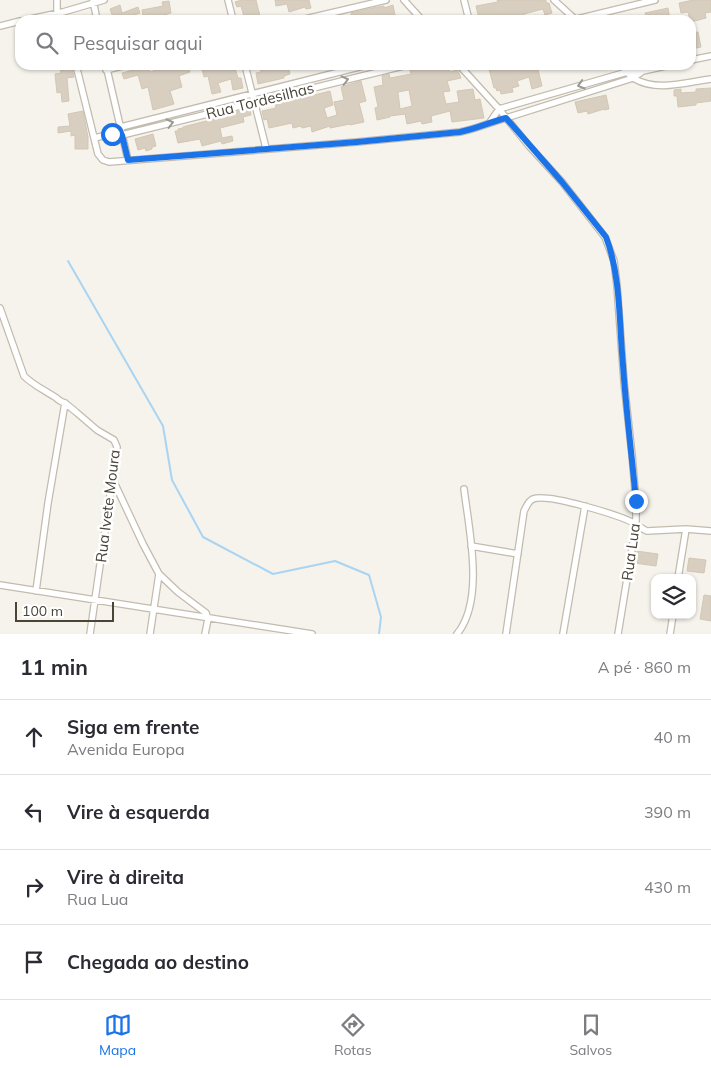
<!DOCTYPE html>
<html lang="pt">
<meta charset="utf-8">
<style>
body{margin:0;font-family:Mulish,sans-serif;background:#f7f7f7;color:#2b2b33}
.controls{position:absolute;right:15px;bottom:15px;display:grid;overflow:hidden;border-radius:10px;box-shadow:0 1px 4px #0004}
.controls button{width:45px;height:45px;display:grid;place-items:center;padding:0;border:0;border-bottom:1px solid #e1e1e2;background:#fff;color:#2b2b33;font:25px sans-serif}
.scale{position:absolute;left:15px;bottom:12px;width:99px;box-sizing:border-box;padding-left:5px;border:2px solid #4b4439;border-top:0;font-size:14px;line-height:18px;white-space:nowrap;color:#4b4439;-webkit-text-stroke:4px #fff;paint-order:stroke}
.stop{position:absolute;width:15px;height:15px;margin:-11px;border:4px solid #1a73e8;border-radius:50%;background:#fff}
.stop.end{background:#1a73e8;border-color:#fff;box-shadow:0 1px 5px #0008}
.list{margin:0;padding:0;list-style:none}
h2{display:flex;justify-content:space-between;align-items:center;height:65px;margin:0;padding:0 20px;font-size:21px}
h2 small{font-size:16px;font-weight:400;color:#7c7c81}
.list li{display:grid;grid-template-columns:32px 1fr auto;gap:15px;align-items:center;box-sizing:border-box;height:75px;padding:0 20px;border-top:1px solid #e1e1e2}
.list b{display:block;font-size:19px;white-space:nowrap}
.list p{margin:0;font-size:16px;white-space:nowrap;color:#7c7c81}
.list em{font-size:16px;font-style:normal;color:#7c7c81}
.icon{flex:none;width:28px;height:28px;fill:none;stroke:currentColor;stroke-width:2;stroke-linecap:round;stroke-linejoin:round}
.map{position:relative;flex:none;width:711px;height:634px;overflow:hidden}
.search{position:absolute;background:#fff;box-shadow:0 1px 4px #0004;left:15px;right:15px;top:15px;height:55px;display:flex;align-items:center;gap:12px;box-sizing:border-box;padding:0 18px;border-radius:15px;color:#7c7c81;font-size:19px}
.sheet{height:365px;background:#fff}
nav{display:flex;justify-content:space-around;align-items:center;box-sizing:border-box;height:70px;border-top:1px solid #e1e1e2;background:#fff;font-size:14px;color:#7c7c81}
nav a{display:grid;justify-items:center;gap:2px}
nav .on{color:#1a73e8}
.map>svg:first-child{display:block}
</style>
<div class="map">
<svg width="711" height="634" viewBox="0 0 711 634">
<rect width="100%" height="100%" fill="#f6f3ec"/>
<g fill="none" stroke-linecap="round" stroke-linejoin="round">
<path stroke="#a9d4f2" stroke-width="2" d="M 68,261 L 163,426 L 172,480 L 203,537 L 273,574 L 335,561 L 369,575 L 381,617 L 379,634"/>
</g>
<path fill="#d8cfc1" stroke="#d3c7b4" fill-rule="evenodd" d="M 242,0 L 256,0 L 261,20 L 245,20 L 241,6 L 237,7 L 235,2 Z
M 275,0 L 309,0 L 311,8 L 306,9 L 305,7 L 289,12 L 287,4 L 276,6 Z
M 497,0 L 539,0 L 539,1 L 546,0 L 546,3 L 549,3 L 552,13 L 545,15 L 543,9 L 524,14 L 526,20 L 503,20 L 501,15 L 479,19 L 476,6 L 498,2 Z
M 693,0 L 711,0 L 711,12 L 705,13 L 706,18 L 691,22 L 691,20 L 690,20 L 688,12 L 681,13 L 679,3 Z
M 169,1 L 171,13 L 156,17 L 155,18 L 155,20 L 144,20 L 142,10 L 163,6 L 162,2 Z
M 120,5 L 122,13 L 138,7 L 140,13 L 128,17 L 129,20 L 114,20 L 110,9 Z
M 393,5 L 395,15 L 386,17 L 387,20 L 363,20 L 363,16 L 352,19 L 351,13 L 373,8 L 384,6 L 384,8 Z
M 668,8 L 670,20 L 647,20 L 645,13 Z
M 698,32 L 701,47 L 691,49 L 691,33 Z
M 71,65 L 74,77 L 67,78 L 69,101 L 62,102 L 61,92 L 57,93 L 55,74 L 61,73 L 60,66 Z
M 165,65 L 187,65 L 190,72 L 179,76 L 182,87 L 170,91 L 174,104 L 153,110 L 148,87 L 142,89 L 138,75 L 124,79 L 122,73 L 137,69 L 138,71 L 149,68 L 150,72 L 166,67 Z
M 201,65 L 219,65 L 219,69 L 234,65 L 238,78 L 241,78 L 243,88 L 233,90 L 231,79 L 218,83 L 221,92 L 212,94 L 208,76 L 204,77 Z
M 264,65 L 288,65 L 290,74 L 284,76 L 284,78 L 258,84 L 256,73 L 261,72 L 260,67 L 264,66 Z
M 435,65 L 448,65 L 450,72 L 457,70 L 459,73 L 461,78 L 447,81 L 450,91 L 443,92 L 446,104 L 459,102 L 457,91 L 473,89 L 475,100 L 480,99 L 484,118 L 452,122 L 450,111 L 431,116 L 432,122 L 422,124 L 421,121 L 407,124 L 405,114 L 390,116 L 390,117 L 377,120 L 375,108 L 378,107 L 374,87 L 383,85 L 382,76 L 389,74 L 390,78 L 411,74 L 410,70 L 420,67 L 420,69 ZM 409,90 L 412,106 L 400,109 L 398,92 Z
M 488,65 L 537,65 L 542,86 L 532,89 L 529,77 L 517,81 L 519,86 L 512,88 L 513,92 L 501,94 L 500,90 L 497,91 L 496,88 L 494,88 Z
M 361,81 L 366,101 L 359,103 L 364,122 L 350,125 L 350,124 L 330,128 L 330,126 L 312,132 L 311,126 L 302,128 L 301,126 L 293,128 L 292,123 L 269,128 L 267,119 L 264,120 L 262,111 L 276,108 L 275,104 L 286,102 L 285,100 L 303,95 L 303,98 L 330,91 L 333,105 L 324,108 L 327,118 L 337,115 L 334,102 L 344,100 L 341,87 Z
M 711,88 L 711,101 L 696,103 L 696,105 L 678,107 L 677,96 L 674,96 L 674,90 L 681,89 L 681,93 L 696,92 L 696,89 Z
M 606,95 L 609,109 L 604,110 L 604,109 L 588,114 L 587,111 L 578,113 L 575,102 Z
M 250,108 L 251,115 L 243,117 L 244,122 L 220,128 L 222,138 L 232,136 L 233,141 L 222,144 L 221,141 L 202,146 L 200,139 L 178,143 L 175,131 L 178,131 L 178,129 L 183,128 L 183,127 L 233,114 L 233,113 Z
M 83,111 L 88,137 L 88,149 L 75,149 L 75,135 L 71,136 L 71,131 L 58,133 L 58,127 L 70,126 L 68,114 Z
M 153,134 L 156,146 L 152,147 L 152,149 L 146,151 L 145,148 L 138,150 L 135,139 Z
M 636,551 L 658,554 L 656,566 L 634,563 Z
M 689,558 L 706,560 L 704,573 L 687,571 Z
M 704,595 L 711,596 L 711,621 L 700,619 Z"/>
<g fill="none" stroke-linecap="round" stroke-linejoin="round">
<defs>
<path id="street" d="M 57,0 L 57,13
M 93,0 L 97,20
M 228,0 L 233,20
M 404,0 L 422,20
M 464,0 L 469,20
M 554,0 L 576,20
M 26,20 L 63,12 L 104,0
M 301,20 L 386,0
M 573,20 L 655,0
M 0,26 L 20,21
M 691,60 L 711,56
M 76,65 L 98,154 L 103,160 L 109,162 L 357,142 L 460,132 C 476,129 490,122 506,118 L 633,78 L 643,71
M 106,65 L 128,160
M 245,65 L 266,148
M 459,65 L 499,109 L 529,146 L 562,182 L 605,237 L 614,261 L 617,286 L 624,382 L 632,455 L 636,501 L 636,524 L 618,634
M 621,65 C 625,69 629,76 635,79 C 657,92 687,82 711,79
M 106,70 L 126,65
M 490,122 L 499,109 L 627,72 L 643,71 L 670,65
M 112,134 L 121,127 L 367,65
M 94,138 L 112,134 L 122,135 L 407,65
M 0,308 L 24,376 C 33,385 44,390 55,397 C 59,400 60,402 65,403 L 48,503 L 36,591
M 65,403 L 76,412 L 97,430 L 114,440 L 117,447 L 90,634
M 113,480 L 143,544 L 159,574 L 178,592 L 206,613 L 208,619 L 205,634
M 471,546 L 518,554
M 678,578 L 686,529
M 0,585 L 312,634
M 150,634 L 159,574
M 457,634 C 485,600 469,530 464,489
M 506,634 L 524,511 C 527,506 528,501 533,499 C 548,493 618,515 634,523 C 639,526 642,529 647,531 L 686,529 L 711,531
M 563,634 L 585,506
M 670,634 L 673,615"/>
</defs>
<use href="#street" stroke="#c2bbae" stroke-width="8"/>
<use href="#street" stroke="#fff" stroke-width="5.5"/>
</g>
<defs><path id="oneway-chevron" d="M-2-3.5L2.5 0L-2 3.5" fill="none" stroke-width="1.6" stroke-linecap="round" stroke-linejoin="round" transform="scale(1.25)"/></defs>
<g stroke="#9c9892">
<use href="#oneway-chevron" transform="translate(345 80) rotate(-14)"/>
<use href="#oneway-chevron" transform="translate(581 85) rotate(164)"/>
<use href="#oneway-chevron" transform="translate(170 123) rotate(-14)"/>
</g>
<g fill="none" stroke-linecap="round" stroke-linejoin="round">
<path stroke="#1a73e8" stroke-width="6" d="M 112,134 L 122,135 L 128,160 L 357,142 L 460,132 C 476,129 490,122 506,118 L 562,182 L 606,237 C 621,276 619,324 623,365 C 626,411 632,456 636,501"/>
</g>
<g text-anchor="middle" stroke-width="5" stroke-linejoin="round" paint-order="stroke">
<g font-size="15" fill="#4b4439" stroke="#fff">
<text transform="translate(260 101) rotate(-14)" y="5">Rua Tordesilhas</text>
<text transform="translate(108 506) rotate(-83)" y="5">Rua Ivete Moura</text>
<text transform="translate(631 552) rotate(-82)" y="5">Rua Lua</text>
</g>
</g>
</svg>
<div class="controls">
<button><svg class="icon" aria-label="layers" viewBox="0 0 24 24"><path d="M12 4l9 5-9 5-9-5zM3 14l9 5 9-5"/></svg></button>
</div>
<div class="scale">100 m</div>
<div class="stop" style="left:112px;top:134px"></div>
<div class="stop end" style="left:636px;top:501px"></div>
<div class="search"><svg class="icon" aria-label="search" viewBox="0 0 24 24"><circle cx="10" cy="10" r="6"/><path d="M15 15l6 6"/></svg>Pesquisar aqui</div>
</div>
<section class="sheet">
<h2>11 min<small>A pé · 860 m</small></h2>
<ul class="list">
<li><svg class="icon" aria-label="ahead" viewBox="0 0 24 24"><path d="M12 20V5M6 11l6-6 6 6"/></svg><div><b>Siga em frente</b><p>Avenida Europa</p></div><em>40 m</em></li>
<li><svg class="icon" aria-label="left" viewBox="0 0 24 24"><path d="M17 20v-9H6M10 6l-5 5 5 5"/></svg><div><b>Vire à esquerda</b></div><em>390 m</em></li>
<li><svg class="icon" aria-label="right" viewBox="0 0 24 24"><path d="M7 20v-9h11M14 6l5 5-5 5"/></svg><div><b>Vire à direita</b><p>Rua Lua</p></div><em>430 m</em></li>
<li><svg class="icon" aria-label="arrive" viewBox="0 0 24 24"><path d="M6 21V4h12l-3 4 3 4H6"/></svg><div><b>Chegada ao destino</b></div></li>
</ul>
</section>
<nav>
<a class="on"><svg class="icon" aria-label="map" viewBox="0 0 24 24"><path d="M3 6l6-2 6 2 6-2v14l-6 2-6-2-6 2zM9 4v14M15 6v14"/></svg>Mapa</a>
<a><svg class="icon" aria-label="directions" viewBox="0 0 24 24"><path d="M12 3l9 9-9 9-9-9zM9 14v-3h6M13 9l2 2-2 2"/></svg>Rotas</a>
<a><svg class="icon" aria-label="saved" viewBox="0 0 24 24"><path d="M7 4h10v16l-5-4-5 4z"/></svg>Salvos</a>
</nav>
